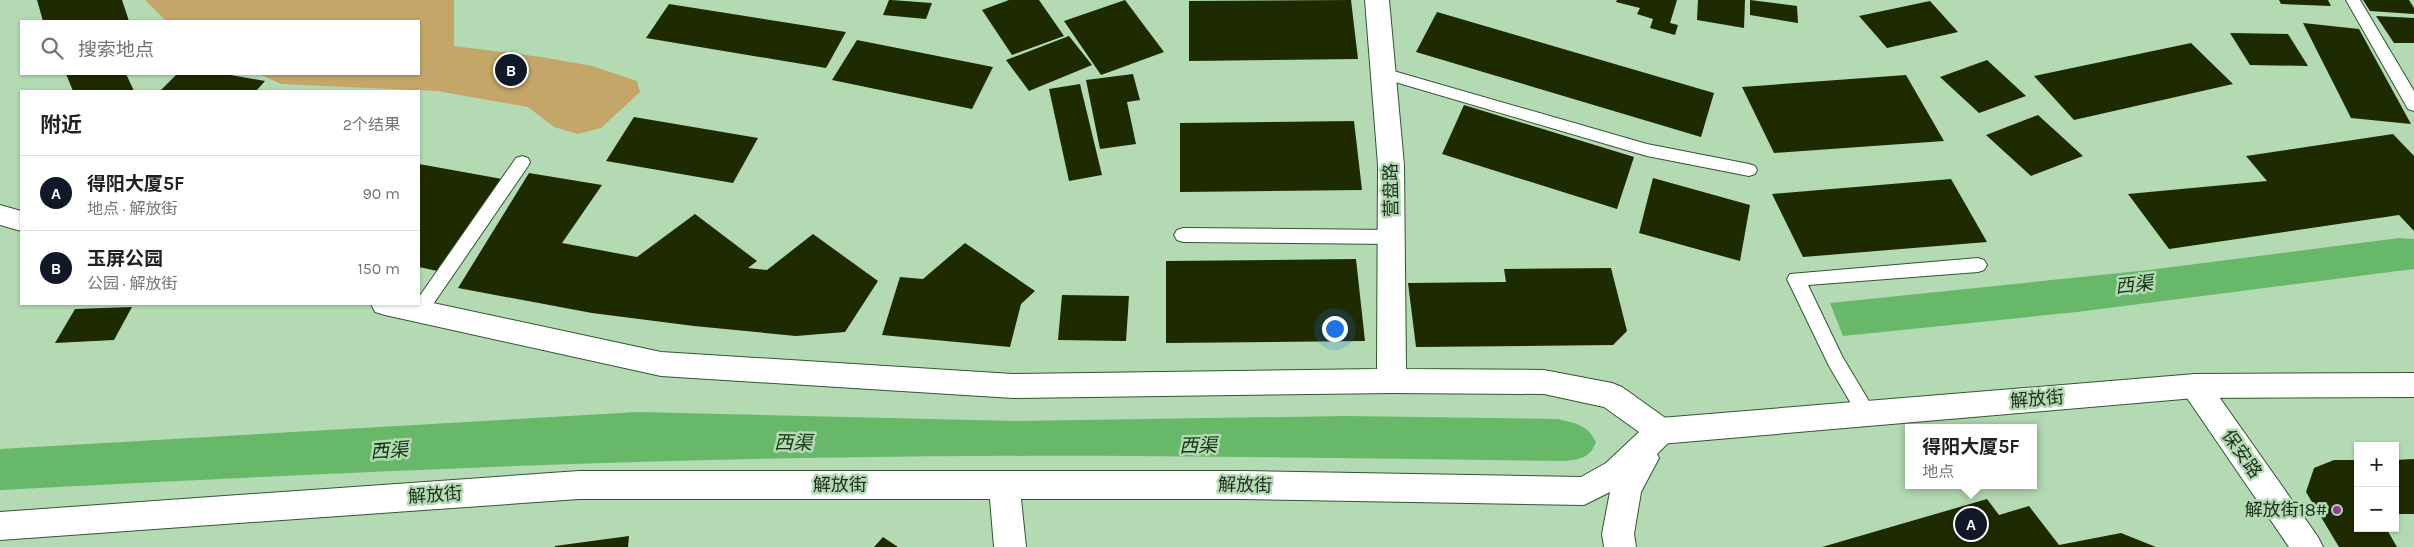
<!DOCTYPE html>
<html lang="zh">
<meta charset="utf-8">
<style>
body{margin:0;font-family:Karla,"Noto Sans SC",sans-serif;background:#f2f2f2;color:#202124}
.controls{position:absolute;right:15px;bottom:15px;display:grid;overflow:hidden;border-radius:0px;box-shadow:0 1px 4px #0004}
.controls button{width:45px;height:45px;display:grid;place-items:center;padding:0;border:0;border-bottom:1px solid #e0e0e0;background:#fff;color:#202124;font:25px sans-serif}
.you{position:absolute;left:1334px;top:328px;width:18px;height:18px;margin:-12px;border:4px solid #fff;border-radius:50%;background:#1a73e8;box-shadow:0 0 0 8px #1a73e833}
.badge{display:grid;place-items:center;width:32px;height:32px;border-radius:50%;background:#111827;color:#fff;font-size:16px;font-weight:700}
.pin{position:absolute;translate:-50% -50%;border:2px solid #fff;box-shadow:0 1px 5px #0006}
.popup{position:absolute;left:1905px;top:424px;width:132px;height:65px;box-sizing:border-box;display:grid;place-content:center;border-radius:0px;background:#fff;filter:drop-shadow(0 1px 4px #0005);font-size:16px;white-space:nowrap;color:#757577}
.popup b{font-size:19px;color:#202124}
.popup::after{content:'';position:absolute;left:50%;top:100%;margin-left:-10px;border:10px solid transparent;border-top-color:#fff}
.list{margin:0;padding:0;list-style:none}
h2{display:flex;justify-content:space-between;align-items:center;height:65px;margin:0;padding:0 20px;font-size:21px}
h2 small{font-size:16px;font-weight:400;color:#757577}
.list li{display:grid;grid-template-columns:32px 1fr auto;gap:15px;align-items:center;box-sizing:border-box;height:75px;padding:0 20px;border-top:1px solid #e0e0e0}
.list b{display:block;font-size:19px;white-space:nowrap}
.list p{margin:0;font-size:16px;white-space:nowrap;color:#757577}
.list em{font-size:16px;font-style:normal;color:#757577}
.icon{flex:none;width:28px;height:28px;fill:none;stroke:currentColor;stroke-width:2;stroke-linecap:round;stroke-linejoin:round}
.map{position:relative;flex:none;width:2414px;height:547px;overflow:hidden}
.search{position:absolute;background:#fff;box-shadow:0 1px 4px #0004;left:20px;top:20px;width:400px;height:55px;display:flex;align-items:center;gap:12px;box-sizing:border-box;padding:0 18px;border-radius:0px;color:#757577;font-size:19px}
.panel{position:absolute;background:#fff;box-shadow:0 1px 4px #0004;left:20px;top:90px;width:400px;height:215px;border-radius:0px}
.map>svg:first-child{display:block}
</style>
<div class="map">
<svg width="2414" height="547" viewBox="0 0 2414 547">
<rect width="100%" height="100%" fill="#b3dab2"/>
<path fill="#c4a668" d="M 145,0 L 454,0 L 454,46 L 541,57 L 592,66 L 637,81 L 640,92 L 601,128 L 578,134 L 554,127 L 528,107 L 437,91 L 281,84 L 259,74 L 419,74 L 419,21 L 166,21 Z"/>
<path fill="#68b869" d="M 2399,238 L 2414,239 L 2414,269 L 2077,312 L 1843,336 L 1830,303 L 2149,270 Z
M 638,412 L 1015,421 L 1346,416 L 1558,419 C 1575,423 1588,425 1596,442 C 1590,458 1581,459 1565,461 C 1371,459 1177,455 983,456 C 655,457 327,473 0,490 L 0,449 Z"/>
<path fill="#1e2a00" d="M 37,0 L 122,0 L 129,21 L 43,21 Z
M 889,0 L 891,0 L 932,3 L 926,19 L 883,15 Z
M 1009,0 L 1039,0 L 1064,36 L 1012,55 L 982,10 Z
M 1125,0 L 1164,52 L 1101,75 L 1064,21 Z
M 1351,0 L 1358,59 L 1189,61 L 1189,1 Z
M 1617,0 L 1677,0 L 1670,23 L 1678,25 L 1675,35 L 1650,28 L 1653,19 L 1637,14 L 1640,8 L 1616,2 Z
M 1698,0 L 1745,0 L 1744,28 L 1697,20 Z
M 1750,0 L 1797,6 L 1798,23 L 1750,15 Z
M 2279,0 L 2328,0 L 2331,6 L 2281,4 Z
M 2363,0 L 2409,0 L 2414,8 L 2414,14 L 2370,11 Z
M 1930,1 L 1958,32 L 1887,48 L 1859,16 Z
M 669,4 L 846,32 L 826,68 L 646,38 Z
M 1437,12 L 1714,93 L 1701,137 L 1416,52 Z
M 2376,16 L 2414,18 L 2414,43 L 2394,43 Z
M 2303,23 L 2359,29 L 2411,124 L 2351,118 Z
M 2230,33 L 2288,34 L 2308,66 L 2250,65 Z
M 1069,36 L 1092,65 L 1029,91 L 1006,60 Z
M 857,40 L 993,67 L 972,109 L 832,80 Z
M 2191,43 L 2233,84 L 2074,120 L 2034,76 Z
M 1987,60 L 2026,96 L 1979,113 L 1940,77 Z
M 66,74 L 126,74 L 134,91 L 73,91 Z
M 177,74 L 225,74 L 265,81 L 256,91 L 160,91 Z
M 1133,74 L 1140,100 L 1127,102 L 1136,144 L 1100,149 L 1086,80 Z
M 1906,75 L 1944,141 L 1774,153 L 1742,87 Z
M 1080,84 L 1102,175 L 1069,181 L 1049,89 Z
M 1464,105 L 1634,157 L 1617,209 L 1442,154 Z
M 2038,115 L 2083,156 L 2031,176 L 1986,135 Z
M 634,117 L 758,138 L 733,183 L 606,161 Z
M 1354,121 L 1362,190 L 1180,192 L 1180,123 Z
M 2393,134 L 2414,156 L 2414,231 L 2399,215 L 2169,249 L 2128,194 L 2267,181 L 2246,156 Z
M 419,164 L 502,179 L 437,271 L 419,267 Z
M 529,173 L 602,185 L 562,243 L 637,257 L 695,214 L 757,261 L 748,268 L 767,270 L 813,234 L 878,281 L 845,332 L 796,336 L 694,326 L 592,313 L 458,288 Z
M 1653,178 L 1750,205 L 1740,261 L 1639,233 Z
M 1951,179 L 1987,242 L 1803,257 L 1772,194 Z
M 965,243 L 1035,291 L 1021,304 L 1010,347 L 882,335 L 900,277 L 923,279 Z
M 1356,259 L 1365,341 L 1166,343 L 1166,261 Z
M 1611,268 L 1627,331 L 1613,345 L 1416,347 L 1408,283 L 1506,282 L 1504,269 Z
M 1062,295 L 1129,296 L 1126,341 L 1058,340 Z
M 132,307 L 114,340 L 55,343 L 75,309 Z
M 2414,459 L 2414,514 L 2395,514 L 2395,460 Z
M 2334,460 L 2358,460 L 2358,528 L 2386,528 L 2397,547 L 2339,547 L 2306,492 L 2314,468 Z
M 1987,499 L 1999,515 L 2029,506 L 2059,545 L 2121,533 L 2156,547 L 1822,547 Z
M 629,536 L 628,547 L 555,547 L 555,546 Z
M 883,537 L 898,547 L 874,547 Z"/>
<g fill="none" stroke-linecap="round" stroke-linejoin="round">
<defs>
<path id="service" d="M 2346,0 L 2360,0 L 2414,91 L 2414,111 L 2408,109 Z
M 1383,68 L 1647,144 L 1749,164 L 1755,166 L 1757,170 L 1755,174 L 1749,176 L 1647,156 L 1378,77 L 1375,73 L 1378,69 Z
M 522,156 L 528,158 L 530,162 L 528,166 L 425,316 L 419,318 L 413,316 L 410,311 L 413,306 L 419,304 L 419,297 L 516,158 Z
M 1183,228 L 1391,230 L 1397,232 L 1400,237 L 1397,242 L 1391,244 L 1183,242 L 1177,240 L 1174,235 L 1177,230 Z
M 1978,258 L 1984,260 L 1987,265 L 1984,270 L 1978,272 L 1808,285 L 1842,356 L 1876,413 L 1874,419 L 1867,421 L 1860,419 L 1829,366 L 1787,279 L 1790,274 Z"/>
<path id="minor" d="M 1365,0 L 1389,0 L 1404,165 L 1406,369 L 1544,370 L 1612,383 L 1622,387 L 1671,422 L 1675,431 L 1671,440 L 1657,454 L 1659,458 L 1641,492 L 1634,534 L 1636,547 L 1604,547 L 1602,534 L 1610,492 L 1584,505 L 1243,499 L 1021,499 L 1026,547 L 994,547 L 990,499 L 579,499 L 0,540 L 0,512 L 579,471 L 1243,471 L 1581,477 L 1606,463 L 1639,432 L 1604,407 L 1544,394 L 1392,393 L 1013,398 L 661,376 L 385,315 L 375,312 L 371,304 L 419,304 L 419,300 L 661,352 L 1013,374 L 1377,369 L 1378,165 Z
M 0,205 L 21,211 L 21,231 L 0,225 Z
M 2195,374 L 2205,377 L 2318,537 L 2323,547 L 2289,547 L 2185,395 L 2180,386 L 2185,377 Z"/>
<path id="tertiary" d="M 2414,373 L 2414,397 L 2195,398 L 1660,444 L 1649,440 L 1645,431 L 1649,422 L 1660,418 L 2195,374 Z"/>
</defs>
<use href="#service" stroke="#353" stroke-width="2"/>
<use href="#minor" stroke="#353" stroke-width="2"/>
<use href="#tertiary" stroke="#353" stroke-width="2"/>
<use href="#service" fill="#fff" fill-rule="evenodd"/>
<use href="#minor" fill="#fff" fill-rule="evenodd"/>
<use href="#tertiary" fill="#fff" fill-rule="evenodd"/>
</g>
<circle fill="#97379f" stroke="#b3dab2" stroke-width="2" cx="2337" cy="510" r="5"/>
<g text-anchor="middle" stroke-width="5" stroke-linejoin="round" paint-order="stroke">
<g font-size="18" fill="#1d2c1d" stroke="#b3dab2">
<text transform="translate(1391 190) rotate(-91)" y="6">营盘路</text>
<text transform="translate(2037 399) rotate(-5)" y="6">解放街</text>
<text transform="translate(2242 454) rotate(55)" y="6">保安路</text>
<text x="840" y="491">解放街</text>
<text transform="translate(1245 485) rotate(1)" y="6">解放街</text>
<text transform="translate(435 495) rotate(-4)" y="6">解放街</text>
</g>
<g font-size="18" fill="#1d2c1d" stroke="#b3dab2" text-anchor="end">
<text x="2327" y="516">解放街18#</text>
</g>
<g font-size="19" font-style="italic" fill="#123213" stroke="#b3dab2">
<text transform="translate(2134 284) rotate(-6)" y="7">西渠</text>
<text transform="translate(793 442) rotate(1)" y="7">西渠</text>
<text transform="translate(1198 445) rotate(-1)" y="7">西渠</text>
<text transform="translate(389 450) rotate(-4)" y="7">西渠</text>
</g>
</g>
</svg>
<div class="controls">
<button>+</button>
<button>−</button>
</div>
<div class="you"></div>
<div class="pin badge" style="left:1971px;top:524px">A</div>
<div class="popup"><b>得阳大厦5F</b>地点</div>
<div class="pin badge" style="left:511px;top:70px">B</div>
<div class="search"><svg class="icon" aria-label="search" viewBox="0 0 24 24"><circle cx="10" cy="10" r="6"/><path d="M15 15l6 6"/></svg>搜索地点</div>
<section class="panel">
<h2>附近<small>2个结果</small></h2>
<ul class="list">
<li><span class="badge">A</span><div><b>得阳大厦5F</b><p>地点 · 解放街</p></div><em>90 m</em></li>
<li><span class="badge">B</span><div><b>玉屏公园</b><p>公园 · 解放街</p></div><em>150 m</em></li>
</ul>
</section>
</div>
